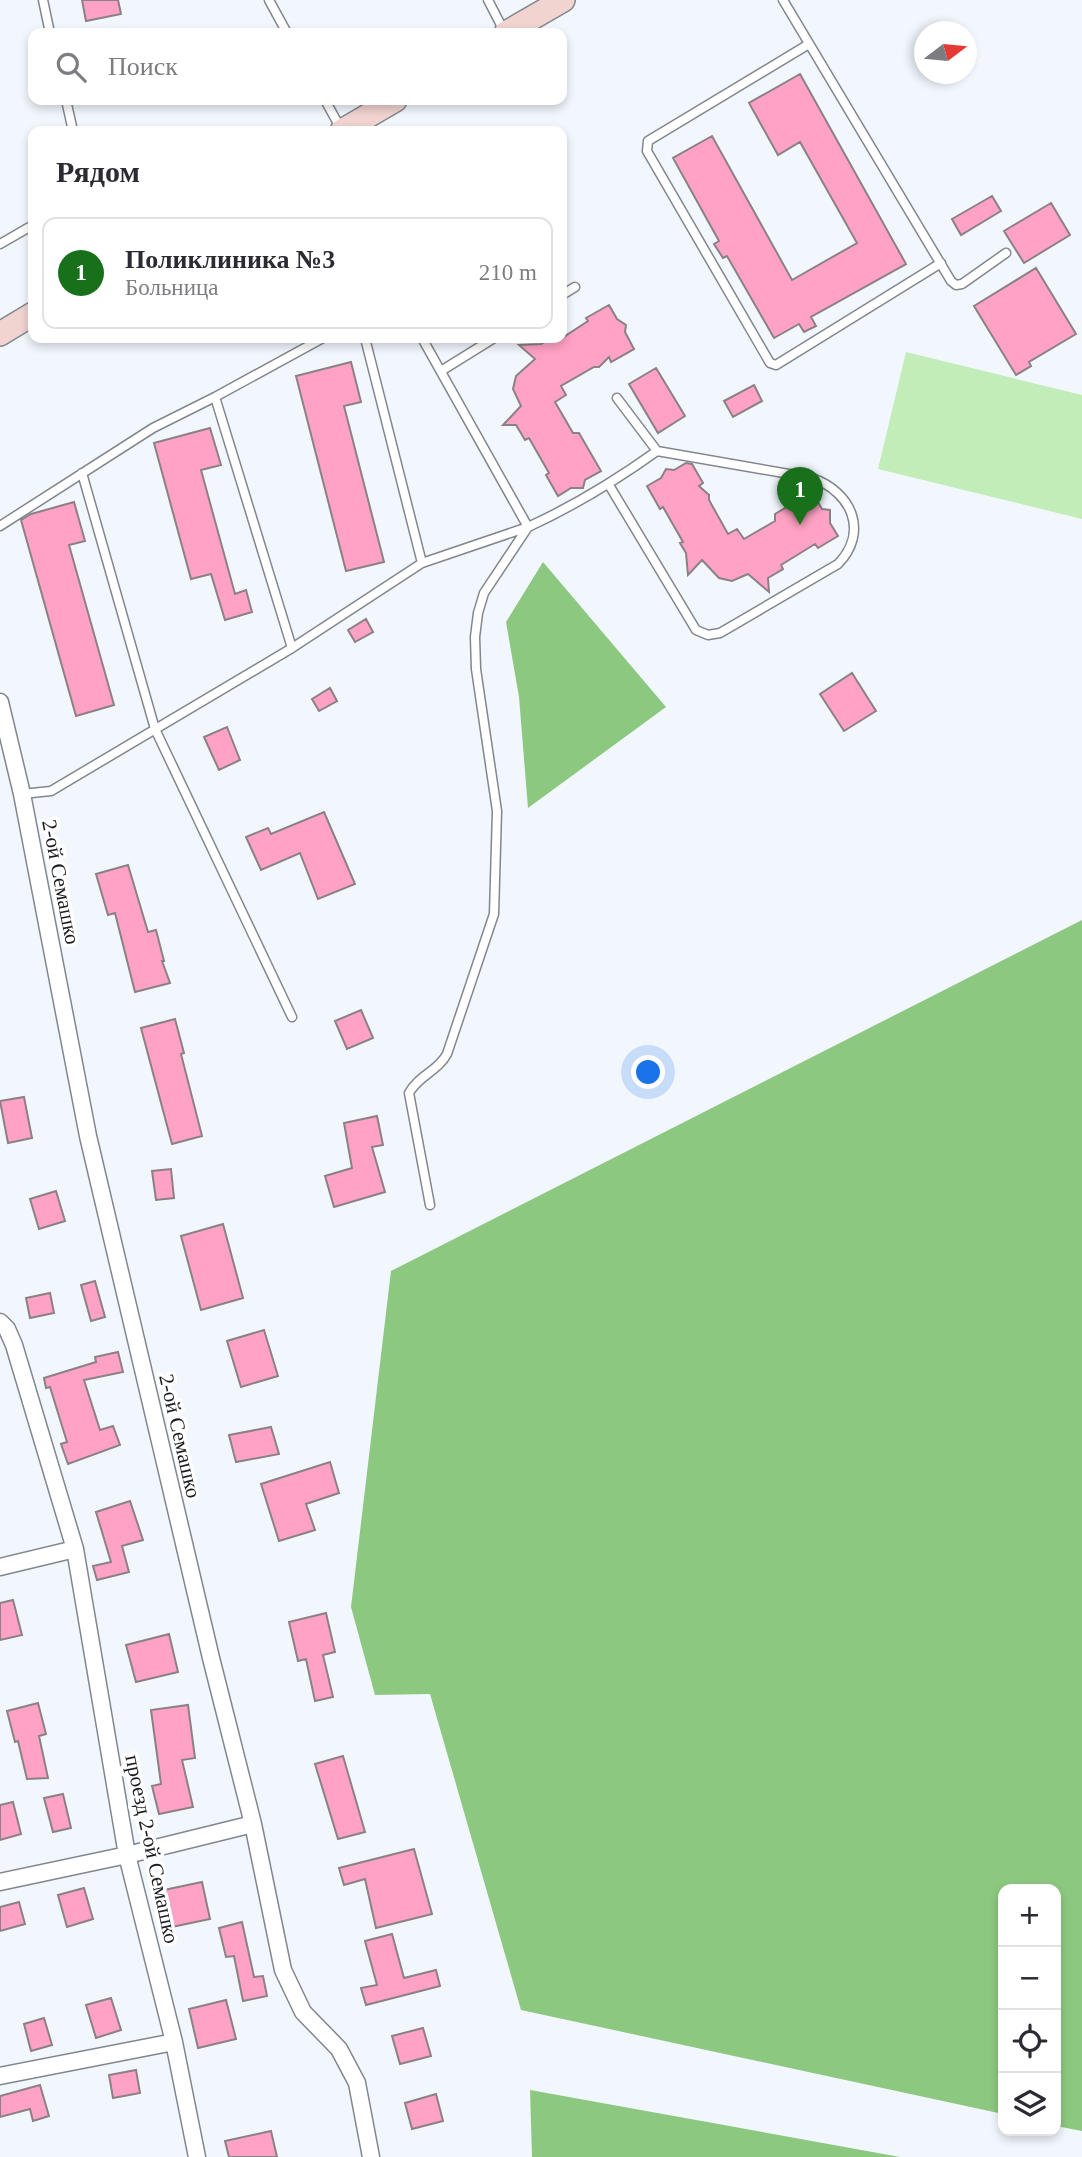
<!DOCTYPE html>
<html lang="ru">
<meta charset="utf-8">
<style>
body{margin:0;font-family:Georgia,serif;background:#f2f2f3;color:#2b2b33}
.controls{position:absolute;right:21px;bottom:21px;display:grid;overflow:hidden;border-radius:14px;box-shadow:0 4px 10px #0003}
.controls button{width:63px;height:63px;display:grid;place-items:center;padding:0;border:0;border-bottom:2px solid #e1e1e2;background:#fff;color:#2b2b33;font:35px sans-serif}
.compass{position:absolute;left:914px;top:21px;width:63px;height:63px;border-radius:50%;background:#fff;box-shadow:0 4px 10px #0003;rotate:74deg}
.you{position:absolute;left:649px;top:1073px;width:24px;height:24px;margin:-18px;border:5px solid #fff;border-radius:50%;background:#1a73e8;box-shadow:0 0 0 10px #1a73e833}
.badge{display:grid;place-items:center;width:46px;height:46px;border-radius:50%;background:#18701a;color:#fff;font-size:23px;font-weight:700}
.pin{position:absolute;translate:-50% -58px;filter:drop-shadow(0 2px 4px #0008)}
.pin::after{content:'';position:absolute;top:37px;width:24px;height:21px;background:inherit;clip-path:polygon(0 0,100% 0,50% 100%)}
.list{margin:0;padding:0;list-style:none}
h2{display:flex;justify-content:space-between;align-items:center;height:91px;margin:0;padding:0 28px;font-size:30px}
h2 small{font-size:23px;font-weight:400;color:#7c7c81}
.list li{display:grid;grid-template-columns:46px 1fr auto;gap:21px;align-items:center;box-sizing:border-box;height:112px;margin:0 14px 14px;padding:0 14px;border:2px solid #e1e1e2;border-radius:14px}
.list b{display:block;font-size:26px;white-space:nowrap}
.list p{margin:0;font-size:23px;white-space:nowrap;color:#7c7c81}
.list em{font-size:23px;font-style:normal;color:#7c7c81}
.icon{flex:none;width:38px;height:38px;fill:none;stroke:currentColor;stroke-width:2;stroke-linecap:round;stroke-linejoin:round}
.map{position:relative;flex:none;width:1082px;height:2157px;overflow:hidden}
.search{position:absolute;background:#fff;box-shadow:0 4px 10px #0003;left:28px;top:28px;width:539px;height:77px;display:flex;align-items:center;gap:18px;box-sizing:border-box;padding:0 24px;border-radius:14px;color:#7c7c81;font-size:26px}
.panel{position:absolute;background:#fff;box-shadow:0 4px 10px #0003;left:28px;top:126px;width:539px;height:217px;border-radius:14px}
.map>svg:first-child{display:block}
</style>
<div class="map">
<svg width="1082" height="2157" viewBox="0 0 1082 2157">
<rect width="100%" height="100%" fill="#f2f7fe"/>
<path fill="#c2edb8" d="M 906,352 L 1082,395 L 1082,519 L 878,469 Z"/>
<path fill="#8dc880" d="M 543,562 L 666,707 L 528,808 L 519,697 L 506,622 Z
M 1082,920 L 1082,2131 L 1056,2126 L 1056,1889 L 1003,1889 L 1003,2114 L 521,2010 L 430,1694 L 375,1695 L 351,1607 L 391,1271 Z
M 530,2090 L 900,2157 L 532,2157 Z"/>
<path fill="#ffa2c5" stroke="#8b8184" stroke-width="2" d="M 82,0 L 118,0 L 121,14 L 86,21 Z
M 800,74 L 906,264 L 811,317 L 816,326 L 804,332 L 799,324 L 774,338 L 727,256 L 723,258 L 714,244 L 719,241 L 673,158 L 712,136 L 792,280 L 857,243 L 800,142 L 778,155 L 749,103 Z
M 992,196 L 1001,211 L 961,235 L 952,219 Z
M 1051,203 L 1070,235 L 1024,263 L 1004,231 Z
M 1036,268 L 1076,334 L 1029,362 L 1031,366 L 1016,375 L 974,306 Z
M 609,305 L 617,319 L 626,325 L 625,332 L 634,349 L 611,362 L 609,357 L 599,367 L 594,367 L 561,386 L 566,395 L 555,402 L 573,433 L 579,433 L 601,471 L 585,480 L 583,488 L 571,488 L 558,496 L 546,475 L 549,473 L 529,438 L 525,440 L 516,425 L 503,425 L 521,406 L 513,389 L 516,376 L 535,359 L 519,345 L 541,344 L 551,338 L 553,341 L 562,338 L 588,321 L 586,318 Z
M 351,362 L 361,402 L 344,406 L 384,562 L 346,571 L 296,376 Z
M 656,368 L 685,416 L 658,433 L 629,384 Z
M 754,385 L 762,401 L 733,417 L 724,401 Z
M 210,428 L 221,465 L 201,470 L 235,594 L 246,590 L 252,612 L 225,620 L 211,574 L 191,579 L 154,443 Z
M 686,463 L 692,464 L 703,483 L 699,486 L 709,495 L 709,500 L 728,534 L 737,529 L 744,539 L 775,521 L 775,514 L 812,492 L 822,509 L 830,510 L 830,523 L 838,536 L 818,548 L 815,544 L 781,565 L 783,569 L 768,578 L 769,592 L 748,574 L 732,581 L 719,578 L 702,560 L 688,575 L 686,553 L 680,543 L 683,542 L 663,507 L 660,509 L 647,486 L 661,478 L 666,469 L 674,470 Z
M 74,502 L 85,541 L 69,545 L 114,705 L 76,716 L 21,520 L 31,514 Z
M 366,619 L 373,632 L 355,642 L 348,630 Z
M 852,673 L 876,711 L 844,731 L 820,694 Z
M 330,688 L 337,701 L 319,711 L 312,699 Z
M 227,727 L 240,760 L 219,770 L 204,737 Z
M 324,812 L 355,884 L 318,899 L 300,853 L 261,870 L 246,837 L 268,828 L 271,834 Z
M 128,865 L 148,932 L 156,930 L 164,961 L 162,961 L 170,983 L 135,992 L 115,913 L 108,915 L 96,874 Z
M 361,1010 L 373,1038 L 347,1049 L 335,1021 Z
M 175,1019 L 184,1053 L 181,1054 L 202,1136 L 172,1144 L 141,1028 Z
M 24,1097 L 32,1138 L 8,1143 L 0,1101 Z
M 377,1116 L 383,1145 L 372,1147 L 385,1192 L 334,1207 L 325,1176 L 352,1168 L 344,1123 Z
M 171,1169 L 174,1198 L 156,1200 L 152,1171 Z
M 56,1191 L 65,1221 L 39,1229 L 30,1199 Z
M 223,1224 L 243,1298 L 201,1310 L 181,1236 Z
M 95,1281 L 105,1317 L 91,1321 L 81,1285 Z
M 50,1293 L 54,1313 L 30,1318 L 26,1298 Z
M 264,1330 L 278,1376 L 241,1387 L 227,1341 Z
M 118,1352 L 123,1372 L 84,1380 L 100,1430 L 113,1426 L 120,1445 L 68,1464 L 61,1444 L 67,1442 L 50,1387 L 46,1388 L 44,1378 L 96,1362 L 95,1357 Z
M 271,1427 L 279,1454 L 236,1462 L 229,1435 Z
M 330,1462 L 339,1493 L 306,1504 L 315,1530 L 279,1541 L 261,1484 Z
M 130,1501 L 143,1540 L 122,1546 L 129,1572 L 97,1580 L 93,1566 L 111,1562 L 96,1512 Z
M 13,1600 L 22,1635 L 0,1640 L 0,1603 Z
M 326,1613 L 335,1652 L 323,1655 L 333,1697 L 315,1701 L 306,1659 L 298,1661 L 289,1622 Z
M 169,1634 L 178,1672 L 136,1682 L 126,1645 Z
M 38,1703 L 46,1734 L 39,1736 L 48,1778 L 27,1779 L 18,1741 L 15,1742 L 7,1711 Z
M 188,1705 L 195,1758 L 182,1760 L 193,1807 L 159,1814 L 152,1786 L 161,1784 L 151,1710 Z
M 343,1756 L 365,1832 L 338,1839 L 315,1764 Z
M 63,1794 L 71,1828 L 53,1832 L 44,1798 Z
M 13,1802 L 21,1834 L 0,1840 L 0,1805 Z
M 414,1849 L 432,1914 L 376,1928 L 365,1879 L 344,1885 L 339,1868 Z
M 202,1882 L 210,1919 L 167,1928 L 159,1891 Z
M 84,1888 L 93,1919 L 67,1927 L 58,1895 Z
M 19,1902 L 25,1924 L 0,1931 L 0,1907 Z
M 242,1922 L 254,1977 L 263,1976 L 267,1996 L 243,2001 L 234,1956 L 226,1957 L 219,1928 Z
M 392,1934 L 404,1978 L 436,1970 L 440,1986 L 366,2005 L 361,1988 L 377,1985 L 365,1941 Z
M 111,1998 L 121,2030 L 96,2038 L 86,2005 Z
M 226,2000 L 236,2039 L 198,2048 L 189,2009 Z
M 44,2018 L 52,2045 L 31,2051 L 24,2024 Z
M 423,2028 L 431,2056 L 400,2064 L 392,2036 Z
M 136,2070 L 140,2093 L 113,2098 L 109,2075 Z
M 40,2085 L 49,2116 L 33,2121 L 30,2109 L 0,2117 L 0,2096 Z
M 436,2094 L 443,2121 L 412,2129 L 405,2103 Z
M 271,2131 L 277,2157 L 229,2157 L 225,2141 Z"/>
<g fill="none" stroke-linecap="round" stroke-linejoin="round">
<defs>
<path id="lane" d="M 43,0 L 50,33
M 269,0 L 287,33
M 488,0 L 504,31
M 783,0 L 951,281 L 956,285 L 962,284 L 1006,253
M 809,44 L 648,141 L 647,151 L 770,363 L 776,365 L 941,263
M 66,100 L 73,131
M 325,100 L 341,129
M 0,244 L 33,225
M 562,295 L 575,287
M 365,338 L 422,563
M 422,338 L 528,527 C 574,506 615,481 657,451 L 617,398
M 441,371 L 494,338
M 215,397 L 292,648
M 82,473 L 155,729 L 292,1017
M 609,485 L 696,630 L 708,635 L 720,633 L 838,564 C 869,532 852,492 812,478 L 657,451
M 0,526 L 153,428 L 215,397 L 323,338
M 22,794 L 51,791 L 292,648 L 422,563 L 528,527
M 430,1205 L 409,1093 C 418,1076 438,1071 447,1054 L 494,914 L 497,811 L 476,669 L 475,637 L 478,613 L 484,593 L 528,527"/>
<path id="street" d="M 0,702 L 22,794 L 88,1136 L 211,1658 L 253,1824 L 283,1970 L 303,2012 L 339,2049 L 357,2083 L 371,2157
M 0,1322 L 7,1329 L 14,1345 L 75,1549 L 127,1855 L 174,2042 L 197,2157
M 0,1567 L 75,1549
M 0,1882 L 127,1855 L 253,1824
M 0,2076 L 174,2042"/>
<path id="secondary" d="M 506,33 L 563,0
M 342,131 L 395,100
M 0,334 L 33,314"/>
</defs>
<use href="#lane" stroke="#82878f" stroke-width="11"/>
<use href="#street" stroke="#82878f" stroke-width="19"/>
<use href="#secondary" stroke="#82878f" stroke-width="26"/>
<use href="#lane" stroke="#fff" stroke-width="8"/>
<use href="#street" stroke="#fff" stroke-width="16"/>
<use href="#secondary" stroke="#f1d3d0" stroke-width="23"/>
</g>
<g text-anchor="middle" stroke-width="7" stroke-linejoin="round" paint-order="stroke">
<g font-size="21" fill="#1b1d20" stroke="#fff">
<text transform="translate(61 882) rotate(79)" y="7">2-ой Семашко</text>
<text transform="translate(180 1436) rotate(77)" y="7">2-ой Семашко</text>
<text transform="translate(152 1849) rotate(78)" y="7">проезд 2-ой Семашко</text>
</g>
</g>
</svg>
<div class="controls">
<button>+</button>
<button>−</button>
<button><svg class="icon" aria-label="locate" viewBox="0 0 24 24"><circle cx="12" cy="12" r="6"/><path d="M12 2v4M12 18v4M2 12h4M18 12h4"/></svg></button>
<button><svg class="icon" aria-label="layers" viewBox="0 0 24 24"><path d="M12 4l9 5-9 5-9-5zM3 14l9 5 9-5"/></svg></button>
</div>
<svg class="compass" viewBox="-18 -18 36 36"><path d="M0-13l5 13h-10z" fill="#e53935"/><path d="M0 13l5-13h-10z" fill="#7c7c81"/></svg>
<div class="you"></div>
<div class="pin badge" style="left:800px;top:525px">1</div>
<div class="search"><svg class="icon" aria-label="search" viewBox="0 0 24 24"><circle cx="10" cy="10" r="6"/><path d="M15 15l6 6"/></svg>Поиск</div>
<section class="panel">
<h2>Рядом<small></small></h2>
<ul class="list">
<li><span class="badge">1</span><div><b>Поликлиника №3</b><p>Больница</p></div><em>210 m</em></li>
</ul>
</section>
</div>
